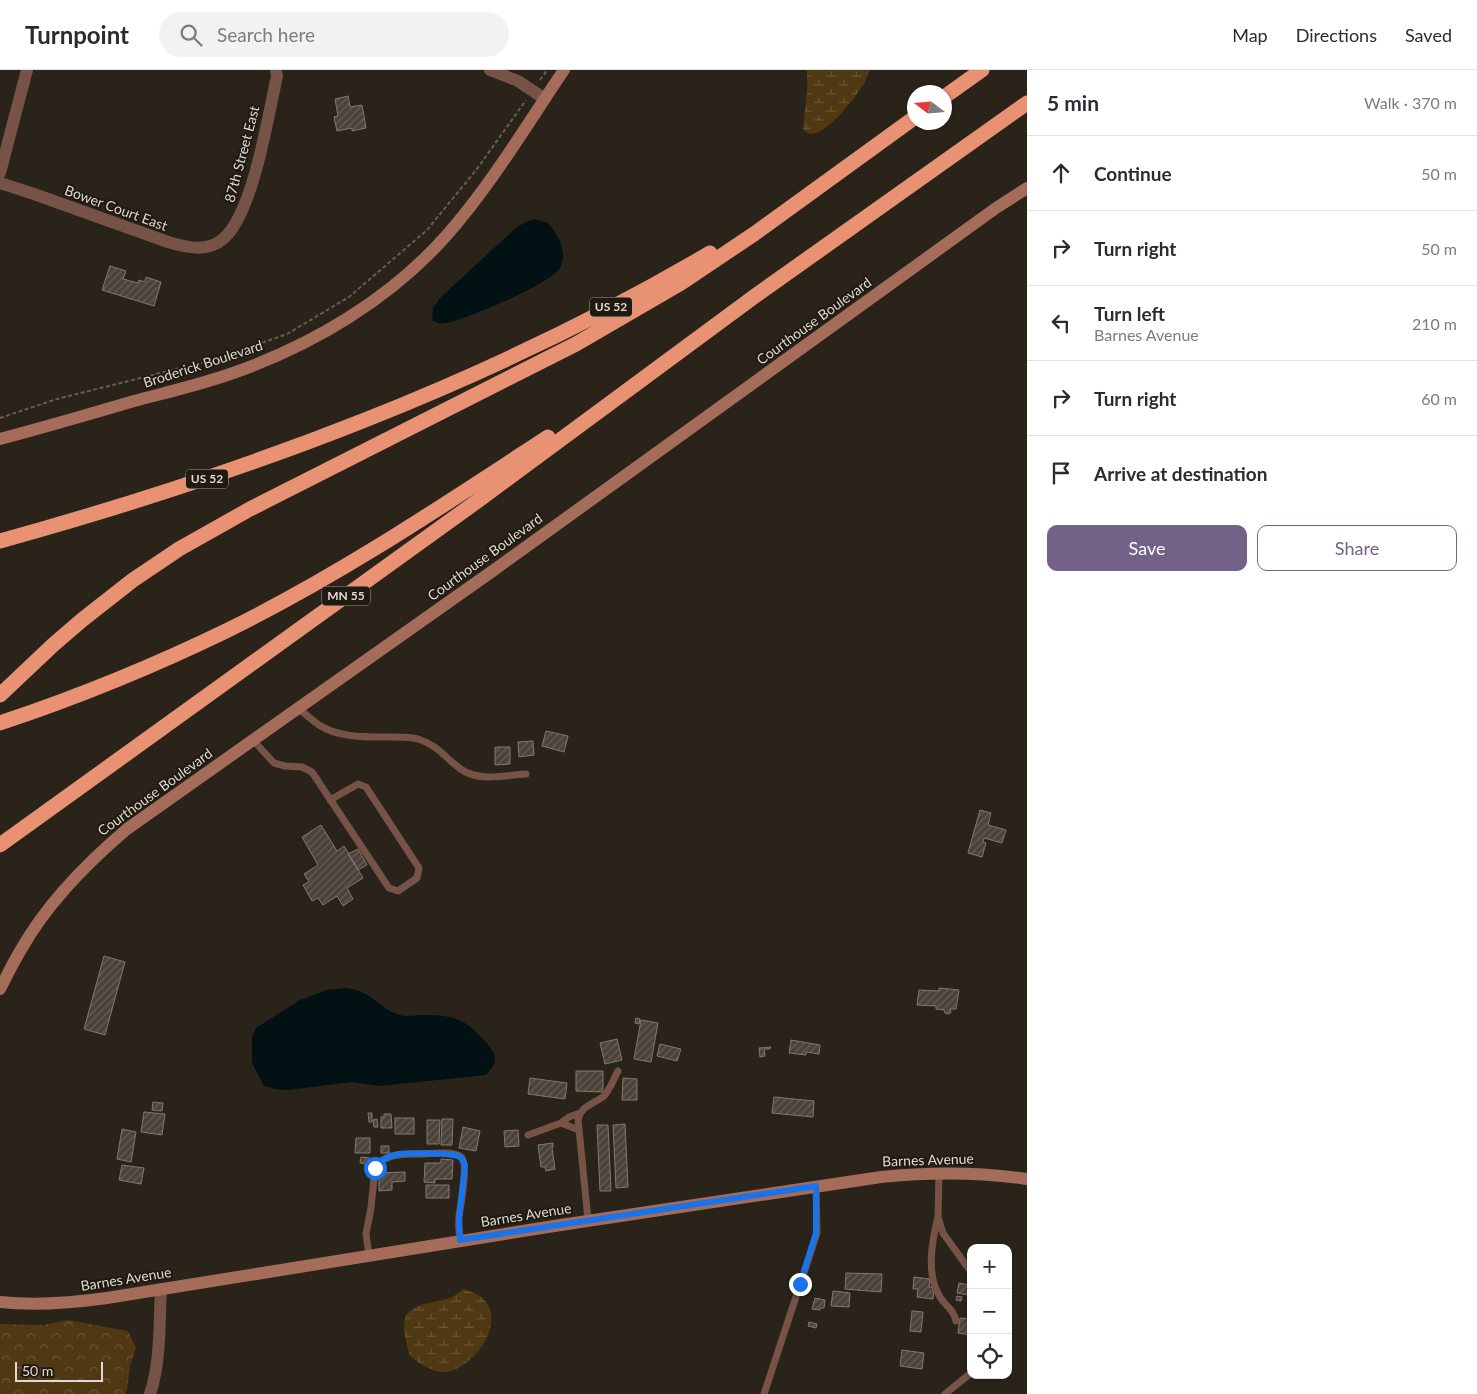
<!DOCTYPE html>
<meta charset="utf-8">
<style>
body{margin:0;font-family:Lato,sans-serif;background:#f2f2f3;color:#2b2b33}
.controls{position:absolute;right:15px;bottom:15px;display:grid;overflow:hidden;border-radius:10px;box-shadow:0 1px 4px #0004}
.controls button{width:45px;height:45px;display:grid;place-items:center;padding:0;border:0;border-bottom:1px solid #e1e1e2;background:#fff;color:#2b2b33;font:25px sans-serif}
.compass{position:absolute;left:907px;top:15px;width:45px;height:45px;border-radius:50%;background:#fff;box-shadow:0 1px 4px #0004;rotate:286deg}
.scale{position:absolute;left:15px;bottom:12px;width:88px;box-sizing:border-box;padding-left:5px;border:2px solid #dfdad4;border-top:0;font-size:14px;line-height:18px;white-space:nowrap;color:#dfdad4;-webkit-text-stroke:4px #201a11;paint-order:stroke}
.stop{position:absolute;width:15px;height:15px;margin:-11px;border:4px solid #1a73e8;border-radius:50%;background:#fff}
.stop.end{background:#1a73e8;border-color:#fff;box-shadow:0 1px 5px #0008}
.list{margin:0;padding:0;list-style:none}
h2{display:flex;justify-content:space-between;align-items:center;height:65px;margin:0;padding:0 20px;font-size:21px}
h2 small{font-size:16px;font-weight:400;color:#7c7c81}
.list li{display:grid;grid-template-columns:32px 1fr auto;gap:15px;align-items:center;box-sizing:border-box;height:75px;padding:0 20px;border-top:1px solid #e1e1e2}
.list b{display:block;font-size:19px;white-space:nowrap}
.list p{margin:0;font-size:16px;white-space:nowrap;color:#7c7c81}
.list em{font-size:16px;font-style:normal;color:#7c7c81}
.actions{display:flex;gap:10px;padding:15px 20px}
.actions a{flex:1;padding:11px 0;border:1px solid #726288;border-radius:10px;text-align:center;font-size:18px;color:#726288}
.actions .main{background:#726288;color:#fff}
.icon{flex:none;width:28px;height:28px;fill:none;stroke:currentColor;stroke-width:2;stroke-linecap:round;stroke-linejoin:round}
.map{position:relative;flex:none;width:1027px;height:1324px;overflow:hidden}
header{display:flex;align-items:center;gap:30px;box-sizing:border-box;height:70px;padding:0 25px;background:#fff;border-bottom:1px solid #e1e1e2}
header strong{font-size:24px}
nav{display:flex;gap:28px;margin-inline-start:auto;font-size:18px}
.search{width:350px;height:45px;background:#f2f2f3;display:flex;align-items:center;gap:12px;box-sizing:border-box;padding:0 18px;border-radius:28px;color:#7c7c81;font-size:19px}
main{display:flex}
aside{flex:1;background:#fff}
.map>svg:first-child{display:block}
</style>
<header>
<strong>Turnpoint</strong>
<div class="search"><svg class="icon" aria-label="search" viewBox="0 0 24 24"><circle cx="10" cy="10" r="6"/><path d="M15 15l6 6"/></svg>Search here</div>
<nav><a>Map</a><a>Directions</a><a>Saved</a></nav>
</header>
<main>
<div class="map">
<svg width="1027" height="1324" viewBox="0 0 1027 1324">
<defs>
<pattern id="forest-crowns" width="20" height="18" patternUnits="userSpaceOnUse" patternTransform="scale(1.25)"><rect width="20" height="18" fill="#503812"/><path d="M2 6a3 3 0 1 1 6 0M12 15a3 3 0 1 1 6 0" fill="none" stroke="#695434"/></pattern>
<pattern id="wetland-marsh" width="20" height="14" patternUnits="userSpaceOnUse" patternTransform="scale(1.25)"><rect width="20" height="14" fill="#503812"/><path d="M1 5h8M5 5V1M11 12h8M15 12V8" fill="none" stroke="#695434"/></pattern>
<pattern id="building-hatch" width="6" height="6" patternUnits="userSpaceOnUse" patternTransform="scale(1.25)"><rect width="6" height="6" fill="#4c423a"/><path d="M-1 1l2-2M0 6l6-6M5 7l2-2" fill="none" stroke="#655d56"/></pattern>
</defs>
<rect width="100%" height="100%" fill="#2a231a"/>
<path fill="url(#forest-crowns)" d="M 68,1250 L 128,1261 L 136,1278 L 130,1296 L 127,1320 L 125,1324 L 0,1324 L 0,1254 L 43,1255 Z"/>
<path fill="url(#wetland-marsh)" d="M 807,0 L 870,0 C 867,6 865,13 861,18 C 853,31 833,55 819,62 C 815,64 812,64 807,63 L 803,59 L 807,21 Z
M 463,1219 C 469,1221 476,1223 481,1227 C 509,1250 475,1298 446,1302 C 433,1303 417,1293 409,1284 C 407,1274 402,1260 405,1249 C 410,1232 437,1233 450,1228 C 455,1226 459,1222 463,1219 Z"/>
<path fill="#021113" d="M 534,149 L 548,153 C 558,164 568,182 560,198 C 552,213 465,250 446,253 C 440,254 436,253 432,250 L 433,238 L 441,227 L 518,156 Z
M 346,918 C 374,921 378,939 400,945 C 407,947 416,945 423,945 C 455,944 469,951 489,976 C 499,988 495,995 486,1005 L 379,1016 L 351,1012 L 289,1020 L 275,1019 L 264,1016 L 252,993 L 252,967 L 256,958 L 300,930 L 327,920 Z"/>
<path fill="url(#building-hatch)" stroke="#83786f" d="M 348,26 L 350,37 L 362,35 L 366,58 L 352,61 L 352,58 L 337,61 L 334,47 L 338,46 L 335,29 Z
M 110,196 L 126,201 L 123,209 L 138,213 L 139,210 L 145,212 L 146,207 L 161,212 L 154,236 L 102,220 Z
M 546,661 L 568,666 L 564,682 L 542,676 Z
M 533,671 L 534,685 L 519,687 L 518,672 Z
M 495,677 L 510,677 L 510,694 L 495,695 Z
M 980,740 L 991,743 L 988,755 L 1006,760 L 1002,773 L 984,768 L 983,772 L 986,773 L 982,787 L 968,783 Z
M 321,755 L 337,781 L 344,776 L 363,808 L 347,818 L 353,829 L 343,836 L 337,826 L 323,835 L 318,828 L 312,831 L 303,815 L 309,812 L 304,804 L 318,795 L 302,767 Z
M 358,779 L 367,795 L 358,800 L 348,784 Z
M 104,886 L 125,892 L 105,965 L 84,959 Z
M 939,918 L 959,920 L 956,939 L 950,939 L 951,942 L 949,944 L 945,943 L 944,940 L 936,939 L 936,936 L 917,935 L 919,920 L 939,921 Z
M 636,948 L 640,949 L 639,954 L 635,953 Z
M 641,950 L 658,953 L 651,992 L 634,989 Z
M 617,969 L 622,990 L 605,994 L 600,973 Z
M 791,970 L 820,975 L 819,984 L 806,982 L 806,985 L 789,983 Z
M 660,974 L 681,979 L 677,991 L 657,986 Z
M 771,977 L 770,979 L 764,979 L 765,986 L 760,987 L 759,978 Z
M 576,1001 L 603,1001 L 603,1022 L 576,1021 Z
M 530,1008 L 567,1013 L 565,1029 L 528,1024 Z
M 623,1008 L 637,1009 L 637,1030 L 622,1030 Z
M 774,1027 L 814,1031 L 813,1047 L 772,1043 Z
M 153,1032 L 163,1033 L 162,1041 L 152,1040 Z
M 144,1042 L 165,1044 L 162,1065 L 141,1062 Z
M 368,1043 L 372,1043 L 372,1052 L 369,1052 Z
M 384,1044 L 391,1044 L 392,1058 L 381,1058 L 381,1047 L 384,1047 Z
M 395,1048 L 414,1048 L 414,1064 L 395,1064 Z
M 377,1049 L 378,1057 L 374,1057 L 373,1050 Z
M 442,1049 L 453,1049 L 452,1075 L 441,1075 Z
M 427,1050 L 440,1050 L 439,1074 L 427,1074 Z
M 625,1054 L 628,1117 L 616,1118 L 613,1055 Z
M 597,1055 L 608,1055 L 611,1121 L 600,1121 Z
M 463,1057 L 480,1061 L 476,1081 L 459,1078 Z
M 122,1059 L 136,1062 L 131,1092 L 117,1089 Z
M 518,1060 L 519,1076 L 505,1077 L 504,1061 Z
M 356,1068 L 370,1068 L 370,1083 L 355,1083 Z
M 553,1073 L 553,1077 L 552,1078 L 555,1099 L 546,1101 L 545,1097 L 541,1097 L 538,1075 Z
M 381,1076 L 389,1076 L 389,1083 L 381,1083 Z
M 361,1087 L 370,1088 L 369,1094 L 360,1093 Z
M 441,1089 L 453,1090 L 452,1109 L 435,1109 L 435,1113 L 424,1112 L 425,1093 L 441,1093 Z
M 122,1095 L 144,1098 L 141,1114 L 119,1110 Z
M 405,1102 L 405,1111 L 392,1112 L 392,1120 L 379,1121 L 379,1103 Z
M 426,1115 L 449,1115 L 449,1128 L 426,1128 Z
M 846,1203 L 882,1204 L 881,1222 L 845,1219 Z
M 914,1207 L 930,1209 L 929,1217 L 934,1217 L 933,1229 L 917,1227 L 918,1219 L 913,1219 Z
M 959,1213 L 970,1215 L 968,1225 L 957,1223 Z
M 833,1221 L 850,1223 L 849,1237 L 831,1236 Z
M 957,1226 L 962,1227 L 961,1231 L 956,1230 Z
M 815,1228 L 825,1230 L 824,1238 L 820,1238 L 820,1240 L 812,1239 Z
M 912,1241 L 923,1242 L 921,1262 L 910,1261 Z
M 971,1247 L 971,1265 L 958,1263 L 960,1248 L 970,1249 Z
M 809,1252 L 817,1254 L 816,1258 L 808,1256 Z
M 902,1280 L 924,1283 L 922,1299 L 900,1296 Z"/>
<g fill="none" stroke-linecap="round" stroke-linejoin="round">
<path stroke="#645e56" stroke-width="2" stroke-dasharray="4 2.5" stroke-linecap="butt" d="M 540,10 L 547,0
M 0,348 L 57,329 L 216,289 L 287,264 L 349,227 L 427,160 L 477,99 L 526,30"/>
<path stroke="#775347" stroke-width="7" d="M 298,638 C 305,644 312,650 319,655 C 337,667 363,667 383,667 C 394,667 407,666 418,669 C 438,675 446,689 462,700 C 480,712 505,705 526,704
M 253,670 L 274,693 L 285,696 L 302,697 L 312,702 L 389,818 L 398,821 L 417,808 L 419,798 L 366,717 L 358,714 L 330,730
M 561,1053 L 569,1047 L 580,1043
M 528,1065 L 561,1053 L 579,1060
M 939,1103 L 938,1147 L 943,1163 L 971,1202
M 938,1147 C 932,1171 926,1203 939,1225 C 944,1236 953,1237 956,1251
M 588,1150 L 578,1049 C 582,1035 594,1034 604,1026 C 610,1020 614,1008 618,1001
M 369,1185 L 366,1164 L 371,1138 L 375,1098 C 383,1085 400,1084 413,1084 C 427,1085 447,1080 460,1086 C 470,1092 460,1136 459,1147 C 458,1155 459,1162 460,1170
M 764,1324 L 817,1163 L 816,1116
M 945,1324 L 971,1303"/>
<path stroke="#775347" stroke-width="12" d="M 490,0 L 518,11 L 545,29
M 0,103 L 27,0
M 0,113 L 34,124 L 168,172 C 185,177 207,183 223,169 C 253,144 268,46 277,6 L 276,0
M 150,1324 C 161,1291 159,1254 161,1219"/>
<path stroke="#a56c59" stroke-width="12" d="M 0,369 C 45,357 90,344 134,331 C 168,322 203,314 236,302 C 314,274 390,229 446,166 C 491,115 526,56 564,0
M 0,919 C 7,905 14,891 22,878 C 48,832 87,793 127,759 L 494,500 L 996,138 L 1027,118
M 0,1232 C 36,1236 71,1233 107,1228 L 554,1156 L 881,1107 C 930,1102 978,1102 1027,1109"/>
<path stroke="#e99173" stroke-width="15" d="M 944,27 L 982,0
M 0,471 C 246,403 489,313 710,183
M 0,625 L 53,575 L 82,550 L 133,510 L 179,479 L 250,439 L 576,274 L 681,213 L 754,164 L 914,48
M 0,653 C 78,627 154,596 228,560 C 340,505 444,435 548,367
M 0,775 L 483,427 L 755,226 L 1027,33"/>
</g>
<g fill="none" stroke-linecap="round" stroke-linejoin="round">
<path stroke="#1a73e8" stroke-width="6" d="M 375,1098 C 379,1091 387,1087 394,1085 C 403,1082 449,1083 458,1086 C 462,1088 463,1090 465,1095 L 459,1148 L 460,1170 L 816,1116 L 816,1163 L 800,1214"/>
</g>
<g text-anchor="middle" stroke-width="4" stroke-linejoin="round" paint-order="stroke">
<g fill="#201a11" stroke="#a6a09a" stroke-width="1">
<rect x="590" y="227.5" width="42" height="19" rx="4"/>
<rect x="186" y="399.5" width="42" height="19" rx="4"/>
<rect x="322" y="516.5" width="48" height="19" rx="4"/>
</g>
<g font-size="12" font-weight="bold" fill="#dfdad4">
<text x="611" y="241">US 52</text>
<text x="207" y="413">US 52</text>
<text x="346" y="530">MN 55</text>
</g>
<g font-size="14" fill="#dfdad4" stroke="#201a11">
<text transform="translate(242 84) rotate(-75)" y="5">87th Street East</text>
<text transform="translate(116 138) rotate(20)" y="5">Bower Court East</text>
<text transform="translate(814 251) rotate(-36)" y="5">Courthouse Boulevard</text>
<text transform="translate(203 294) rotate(-18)" y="5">Broderick Boulevard</text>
<text transform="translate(485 487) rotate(-36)" y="5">Courthouse Boulevard</text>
<text transform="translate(155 722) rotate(-36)" y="5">Courthouse Boulevard</text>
<text transform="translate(928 1090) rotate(-2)" y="5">Barnes Avenue</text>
<text transform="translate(526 1145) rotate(-9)" y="5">Barnes Avenue</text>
<text transform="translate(126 1209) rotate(-9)" y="5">Barnes Avenue</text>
</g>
</g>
</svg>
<div class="controls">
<button>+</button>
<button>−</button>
<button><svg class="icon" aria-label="locate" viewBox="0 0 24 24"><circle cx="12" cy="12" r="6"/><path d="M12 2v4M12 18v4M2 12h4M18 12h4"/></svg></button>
</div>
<svg class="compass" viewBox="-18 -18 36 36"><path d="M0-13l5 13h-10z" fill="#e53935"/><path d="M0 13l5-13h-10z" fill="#7c7c81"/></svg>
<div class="scale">50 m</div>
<div class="stop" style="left:375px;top:1098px"></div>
<div class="stop end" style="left:800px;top:1214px"></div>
</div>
<aside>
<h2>5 min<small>Walk · 370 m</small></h2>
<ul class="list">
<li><svg class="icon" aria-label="ahead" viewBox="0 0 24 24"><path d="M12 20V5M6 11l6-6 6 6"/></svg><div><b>Continue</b></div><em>50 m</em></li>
<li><svg class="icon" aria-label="right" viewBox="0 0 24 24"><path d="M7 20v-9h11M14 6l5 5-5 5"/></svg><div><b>Turn right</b></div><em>50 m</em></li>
<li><svg class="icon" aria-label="left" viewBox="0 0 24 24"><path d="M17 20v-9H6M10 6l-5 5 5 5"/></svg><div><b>Turn left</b><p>Barnes Avenue</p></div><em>210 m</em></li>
<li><svg class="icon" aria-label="right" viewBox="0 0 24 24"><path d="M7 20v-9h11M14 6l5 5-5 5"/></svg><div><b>Turn right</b></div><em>60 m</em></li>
<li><svg class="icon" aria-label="arrive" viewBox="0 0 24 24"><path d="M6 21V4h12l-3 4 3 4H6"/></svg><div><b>Arrive at destination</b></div></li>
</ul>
<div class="actions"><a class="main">Save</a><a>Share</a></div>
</aside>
</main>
